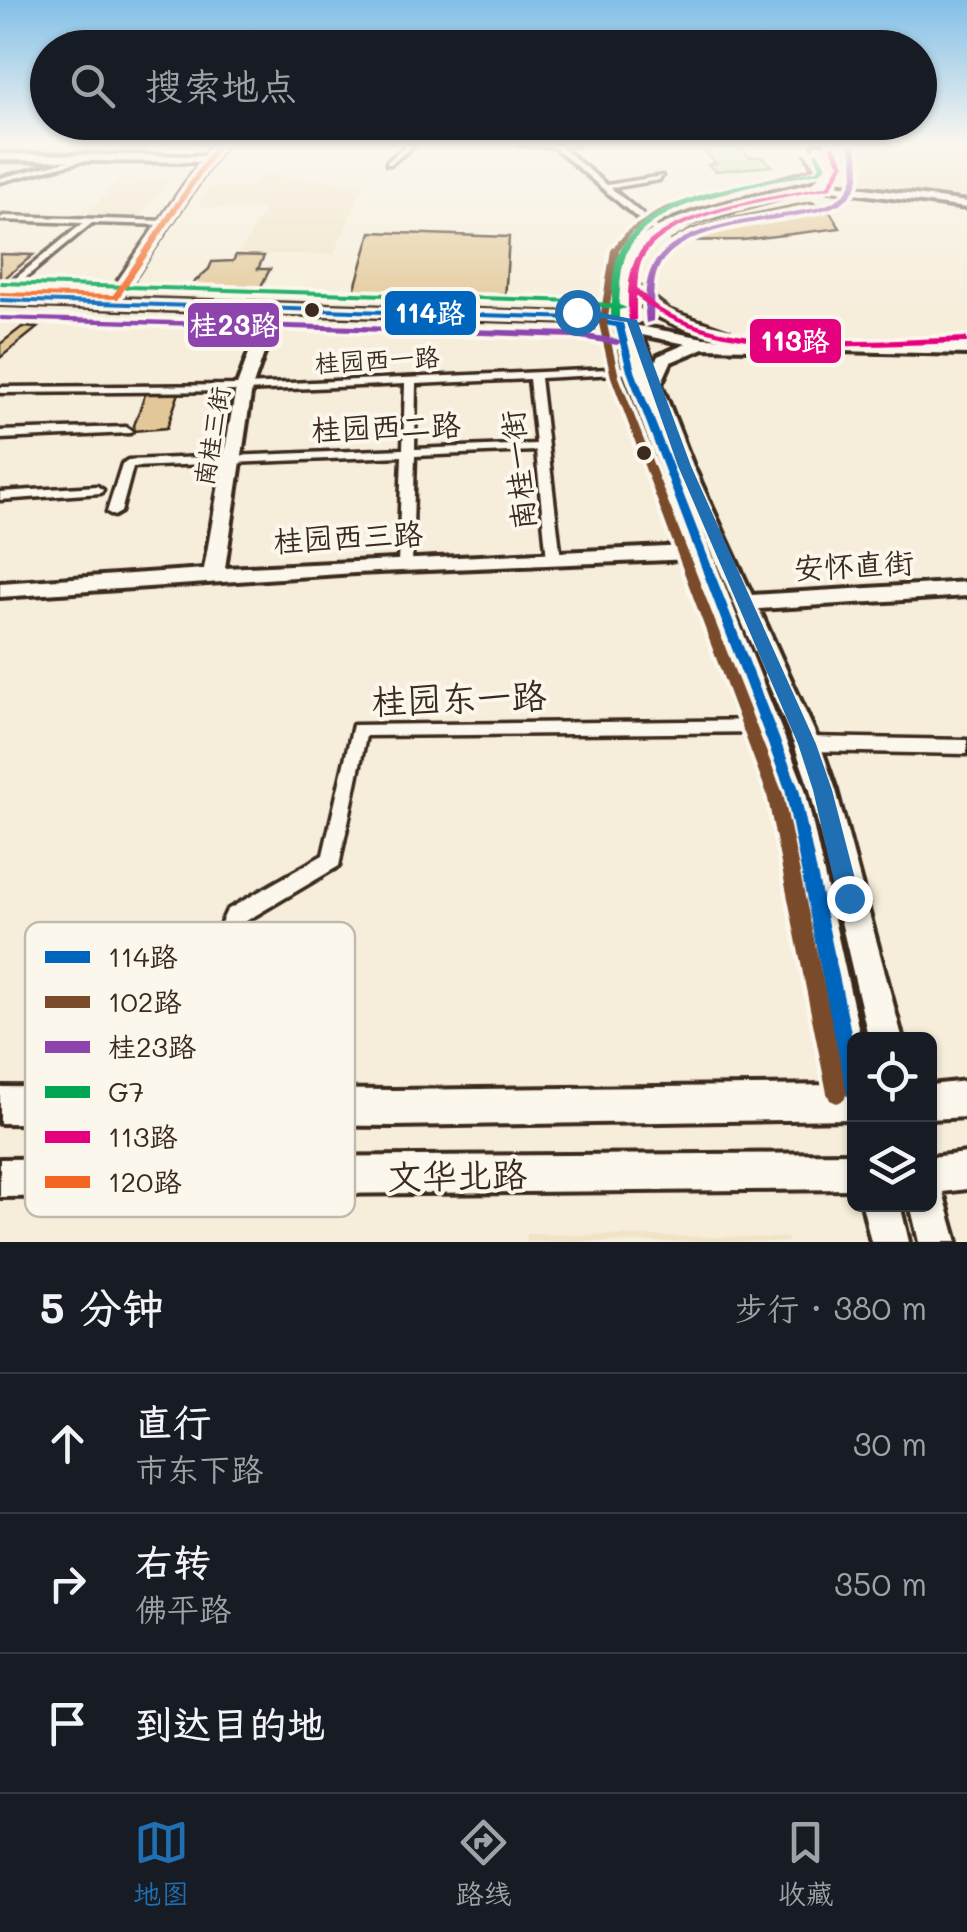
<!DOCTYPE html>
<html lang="zh">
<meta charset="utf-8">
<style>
body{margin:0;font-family:Mali,"LXGW WenKai TC",sans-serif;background:#242831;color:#f1f3f6}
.controls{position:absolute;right:30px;bottom:30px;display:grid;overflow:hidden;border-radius:15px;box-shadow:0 2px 8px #0004}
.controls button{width:90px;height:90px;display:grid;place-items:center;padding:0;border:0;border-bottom:2px solid #363941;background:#171b24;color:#f1f3f6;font:50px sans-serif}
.stop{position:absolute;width:30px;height:30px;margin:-22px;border:8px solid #1f6fb2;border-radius:50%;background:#fff}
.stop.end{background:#1f6fb2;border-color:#fff;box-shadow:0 2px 10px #0008}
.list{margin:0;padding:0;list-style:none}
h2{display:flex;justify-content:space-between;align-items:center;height:130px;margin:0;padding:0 40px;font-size:42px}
h2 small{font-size:32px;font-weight:400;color:#9ea1a6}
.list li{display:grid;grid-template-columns:65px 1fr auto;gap:30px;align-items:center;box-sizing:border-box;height:140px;padding:0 40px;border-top:2px solid #363941}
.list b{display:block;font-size:38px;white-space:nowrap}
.list p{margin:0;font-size:32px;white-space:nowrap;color:#9ea1a6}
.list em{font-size:32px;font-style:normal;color:#9ea1a6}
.icon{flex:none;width:55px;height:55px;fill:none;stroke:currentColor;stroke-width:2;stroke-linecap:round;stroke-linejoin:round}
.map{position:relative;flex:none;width:967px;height:1242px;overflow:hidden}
.search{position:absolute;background:#171b24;box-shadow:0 2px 8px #0004;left:30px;right:30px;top:30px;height:110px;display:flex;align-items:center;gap:25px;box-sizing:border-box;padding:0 35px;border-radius:55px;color:#9ea1a6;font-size:38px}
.sheet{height:550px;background:#171b24}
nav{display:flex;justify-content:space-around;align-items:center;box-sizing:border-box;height:140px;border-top:2px solid #363941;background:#171b24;font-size:28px;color:#9ea1a6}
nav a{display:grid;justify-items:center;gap:5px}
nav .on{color:#1f6fb2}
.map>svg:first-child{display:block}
</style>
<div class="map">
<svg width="967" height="1242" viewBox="0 0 967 1242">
<rect width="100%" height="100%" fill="#f6eedb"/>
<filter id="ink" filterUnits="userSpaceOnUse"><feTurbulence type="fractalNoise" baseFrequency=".01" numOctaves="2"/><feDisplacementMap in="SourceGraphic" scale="20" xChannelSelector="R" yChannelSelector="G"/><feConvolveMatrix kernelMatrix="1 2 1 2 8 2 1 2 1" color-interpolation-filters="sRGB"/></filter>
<g filter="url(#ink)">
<path fill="#f0e3c7" d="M 842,145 L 967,145 L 967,201 L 873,191 L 849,182 L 850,165 Z
M 261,174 L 365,184 L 333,255 L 240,253 L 264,209 L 198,208 L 209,187 L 251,187 Z
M 121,178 L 169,179 L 138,220 L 83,219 Z
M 527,1234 L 787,1238 L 788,1242 L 527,1242 Z"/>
<path fill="#b9e4a1" stroke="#7a8760" stroke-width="2.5" d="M 701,148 L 740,148 L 750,157 L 762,157 L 772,166 L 715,171 L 708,165 L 716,163 Z"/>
<path fill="#e2c898" stroke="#3b2a1e" stroke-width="2.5" d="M 811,202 L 829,210 L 840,228 L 743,240 L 670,241 L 692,229 L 724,220 Z
M 371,232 L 509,237 L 505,301 L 353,295 Z
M 0,254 L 33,255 L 0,282 Z
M 236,255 L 264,256 L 258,269 L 270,269 L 257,294 L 183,292 L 209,269 L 212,262 L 233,261 Z
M 22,327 L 37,328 L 0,358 L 0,344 Z
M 180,390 L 167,428 L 132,431 L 146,392 Z"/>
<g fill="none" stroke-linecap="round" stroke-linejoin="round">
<defs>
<path id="street" d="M 407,145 L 414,145 L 391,164 L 387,164 L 387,162 Z
M 519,145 L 577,145 L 561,147 L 607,185 L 662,176 L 659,180 L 611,188 L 663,232 L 656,234 L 554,147 Z
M 91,155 L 93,158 L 0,182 L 0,178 Z
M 4,216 L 167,221 L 171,223 L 167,225 L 92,223 L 2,297 L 0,291 L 83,223 L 1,220 L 0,218 Z
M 631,368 L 636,371 L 635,373 L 540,378 L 561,559 L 554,563 L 547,559 L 536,451 L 415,456 L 412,564 L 405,568 L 398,564 L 402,456 L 133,467 L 121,512 L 114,516 L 107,512 L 122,464 L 128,460 L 403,449 L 405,384 L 244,391 L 0,393 L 0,387 L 244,385 ZM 529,379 L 536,444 L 415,449 L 416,384 Z
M 126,427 L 132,431 L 130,433 L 0,439 L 0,431 Z
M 97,486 L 103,490 L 101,493 L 0,500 L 0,492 Z
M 770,720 L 776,721 L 778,726 L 776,731 L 770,732 L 366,736 L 339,866 L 241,924 L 156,1112 L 148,1116 L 140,1112 L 136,1104 L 140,1096 L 227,910 L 323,855 L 353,725 Z
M 807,737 L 967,740 L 967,754 L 807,751 L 801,749 L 798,744 L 801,739 Z"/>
<path id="secondary" d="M 213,145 L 223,145 L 119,299 L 576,314 L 613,321 C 617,301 617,270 627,253 C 650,212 767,195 812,183 L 828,169 L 814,145 L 824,145 L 838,169 L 827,183 L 967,202 L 967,208 L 816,188 L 676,227 L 647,245 L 638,256 L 633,287 L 640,288 L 669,311 L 732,333 L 725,337 C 692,330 655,323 632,296 L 628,324 L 704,338 L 967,344 L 967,354 L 704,348 L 671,362 L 661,384 L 693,466 L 752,595 L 967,582 L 967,596 L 759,609 L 820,744 L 836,790 L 903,1040 L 869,1040 L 810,790 L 794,744 L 703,531 L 805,789 L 861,1040 L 854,1040 L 854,1119 L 393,1126 L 0,1123 L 0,1087 L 393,1090 L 836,1085 L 779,789 L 693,559 L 355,573 L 0,597 L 0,583 L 204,569 L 236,388 L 264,313 L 0,304 L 0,296 L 106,299 L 201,162 L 0,160 L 0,154 L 205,156 ZM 278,313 L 576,322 L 614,330 L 623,371 L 688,546 L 225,568 L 252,388 ZM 642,335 L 686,344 L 658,356 L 654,365 Z
M 967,1081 L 967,1117 L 930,1119 L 930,1085 Z
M 854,1153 L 854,1189 L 0,1197 L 0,1159 Z
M 967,1153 L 967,1189 L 943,1192 L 957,1242 L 919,1242 L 910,1204 L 930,1204 L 930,1157 Z
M 862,1204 L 900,1204 L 909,1242 L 871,1242 Z"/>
</defs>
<use href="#street" stroke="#3b2a1e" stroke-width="7"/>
<use href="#secondary" stroke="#3b2a1e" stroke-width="8"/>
<use href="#street" fill="#fbf7ec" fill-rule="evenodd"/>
<use href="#secondary" fill="#fbf7ec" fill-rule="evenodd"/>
<defs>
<path id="bus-1" d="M 0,298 L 576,316 L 623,323 L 635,371 L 799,789 L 854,1046 L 854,1098 L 847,1096 L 844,1089 L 785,789 L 627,371 L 616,327 L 576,320 L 0,302 Z"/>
<path id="bus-2" d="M 802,153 L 806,153 L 815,167 L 811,170 L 668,209 L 632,232 L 619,250 L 607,324 L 619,377 L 783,794 L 847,1093 L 844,1100 L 837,1103 L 830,1100 L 827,1093 L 767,794 L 611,377 L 599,324 L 611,250 L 628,230 L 664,207 L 807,168 L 809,167 Z"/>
<path id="bus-3" d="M 849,145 L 855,145 C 863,165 862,188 844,201 C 832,210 814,212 800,215 C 760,223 679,227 659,267 C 651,283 654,304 653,321 L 646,323 C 644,305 644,278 655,262 C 683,222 755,220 799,211 C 811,209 825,207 836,200 C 856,189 857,165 849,145 Z
M 0,316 L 574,332 L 617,339 L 621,342 L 617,345 L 574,338 L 0,320 Z"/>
<path id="bus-4" d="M 817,151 L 826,166 L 821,172 C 767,185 653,196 627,252 C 620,268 620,288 619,305 L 627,308 L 619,310 L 619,319 L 615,321 L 611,319 L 611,309 L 577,303 L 0,285 L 1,281 L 577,299 L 612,304 C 612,287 612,266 620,250 C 651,191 758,183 817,170 L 820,166 L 814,153 Z"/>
<path id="bus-5" d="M 829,145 L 835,145 L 845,164 L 831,188 C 782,199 668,211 643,258 C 638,267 638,279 637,289 C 645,295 652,303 661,309 C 736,353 881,340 967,337 L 967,343 C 876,345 706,361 636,296 L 636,320 L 629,322 C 627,303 627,278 635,260 C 659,209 776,197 827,186 L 839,164 Z"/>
<path id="bus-6" d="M 215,145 L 221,145 L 118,299 L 0,296 L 0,292 L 113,295 Z"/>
</defs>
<use href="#bus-1" stroke="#fbf7ec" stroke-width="8"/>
<use href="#bus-2" stroke="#fbf7ec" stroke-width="8"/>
<use href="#bus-3" stroke="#fbf7ec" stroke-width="8"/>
<use href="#bus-4" stroke="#fbf7ec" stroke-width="8"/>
<use href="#bus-5" stroke="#fbf7ec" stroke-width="8"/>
<use href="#bus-6" stroke="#fbf7ec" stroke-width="8"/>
<use href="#bus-1" fill="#0065bd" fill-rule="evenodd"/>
<use href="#bus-2" fill="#7a4b2a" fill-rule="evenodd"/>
<use href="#bus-3" fill="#8e44ad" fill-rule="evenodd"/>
<use href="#bus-4" fill="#00a651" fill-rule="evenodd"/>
<use href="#bus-5" fill="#e5007d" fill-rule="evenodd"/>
<use href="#bus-6" fill="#f26522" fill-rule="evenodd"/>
</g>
</g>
<linearGradient id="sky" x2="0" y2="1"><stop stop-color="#81bfe8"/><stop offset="0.45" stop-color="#fbf7ef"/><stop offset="1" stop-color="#fbf7ef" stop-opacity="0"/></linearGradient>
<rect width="967" height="319" fill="url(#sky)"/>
<path fill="#1f6fb2" d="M 577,308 L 637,320 L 691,466 L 816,744 L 832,790 L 860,898 L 857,905 L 841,905 L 838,898 L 813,790 L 798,744 L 678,466 L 627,322 L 573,314 Z"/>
<g fill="#3b2a1e" stroke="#fbf7ec" stroke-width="4">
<circle cx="312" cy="310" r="9"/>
<circle cx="644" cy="453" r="9"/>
</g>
<g text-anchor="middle" stroke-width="8" stroke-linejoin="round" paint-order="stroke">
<g font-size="25" fill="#3b2a1e" stroke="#fbf7ec">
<text transform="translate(377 360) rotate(-3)" y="9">桂园西一路</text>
<text transform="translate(212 436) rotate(-80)" y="9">南桂三街</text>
</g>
<g font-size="30" fill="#3b2a1e" stroke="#fbf7ec">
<text transform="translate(386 428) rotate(-2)" y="10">桂园西二路</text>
<text transform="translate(519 470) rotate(-96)" y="10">南桂一街</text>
<text transform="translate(348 538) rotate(-3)" y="10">桂园西三路</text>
<text transform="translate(854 566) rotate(-3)" y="10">安怀直街</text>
</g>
<g font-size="35" fill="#3b2a1e" stroke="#fbf7ec">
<text transform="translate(459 699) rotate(-2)" y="12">桂园东一路</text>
<text transform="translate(457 1176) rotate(-1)" y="12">文华北路</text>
</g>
</g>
<rect x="25" y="922" width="330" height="295" rx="15" fill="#fbf7ec" stroke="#c1baae" stroke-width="2.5"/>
<rect x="45" y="951" width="45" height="12" fill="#0065bd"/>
<rect x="45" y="996" width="45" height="12" fill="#7a4b2a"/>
<rect x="45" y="1041" width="45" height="12" fill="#8e44ad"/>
<rect x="45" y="1086" width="45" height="12" fill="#00a651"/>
<rect x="45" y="1131" width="45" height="12" fill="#e5007d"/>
<rect x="45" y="1176" width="45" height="12" fill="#f26522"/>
<g font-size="28" fill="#3b2a1e">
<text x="108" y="967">114路</text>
<text x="108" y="1012">102路</text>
<text x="108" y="1057">桂23路</text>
<text x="108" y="1102">G7</text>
<text x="108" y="1147">113路</text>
<text x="108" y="1192">120路</text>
</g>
<g stroke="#fbf7ec" stroke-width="4">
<rect x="383" y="289" width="95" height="48" rx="10" fill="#0065bd"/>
<rect x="186" y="301" width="95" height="48" rx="10" fill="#8e44ad"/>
<rect x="748" y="317" width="95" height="48" rx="10" fill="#e5007d"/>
</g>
<g font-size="28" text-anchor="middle" font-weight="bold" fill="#fff">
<text x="430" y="323">114路</text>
<text x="234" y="335">桂23路</text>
<text x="795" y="351">113路</text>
</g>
</svg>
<div class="controls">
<button><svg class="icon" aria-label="locate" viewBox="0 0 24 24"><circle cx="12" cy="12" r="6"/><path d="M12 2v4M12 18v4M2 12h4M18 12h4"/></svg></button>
<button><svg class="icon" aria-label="layers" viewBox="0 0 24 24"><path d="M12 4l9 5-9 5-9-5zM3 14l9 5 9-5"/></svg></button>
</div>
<div class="stop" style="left:577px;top:312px"></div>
<div class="stop end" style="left:849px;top:898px"></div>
<div class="search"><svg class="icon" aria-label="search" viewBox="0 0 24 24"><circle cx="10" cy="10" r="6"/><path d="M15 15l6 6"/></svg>搜索地点</div>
</div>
<section class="sheet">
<h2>5 分钟<small>步行 · 380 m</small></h2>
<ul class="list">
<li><svg class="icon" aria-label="ahead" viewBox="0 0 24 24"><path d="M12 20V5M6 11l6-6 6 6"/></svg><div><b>直行</b><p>市东下路</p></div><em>30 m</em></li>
<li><svg class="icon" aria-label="right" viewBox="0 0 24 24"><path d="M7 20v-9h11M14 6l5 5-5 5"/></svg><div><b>右转</b><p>佛平路</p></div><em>350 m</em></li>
<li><svg class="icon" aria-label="arrive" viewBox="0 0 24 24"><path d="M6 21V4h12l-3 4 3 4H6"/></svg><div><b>到达目的地</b></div></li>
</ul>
</section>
<nav>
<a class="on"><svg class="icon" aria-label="map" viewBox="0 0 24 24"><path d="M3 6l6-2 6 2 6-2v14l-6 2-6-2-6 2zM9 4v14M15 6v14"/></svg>地图</a>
<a><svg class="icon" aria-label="directions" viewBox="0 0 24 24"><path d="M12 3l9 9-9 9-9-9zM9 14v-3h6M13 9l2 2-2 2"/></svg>路线</a>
<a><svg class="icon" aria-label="saved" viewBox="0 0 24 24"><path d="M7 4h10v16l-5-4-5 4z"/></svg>收藏</a>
</nav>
